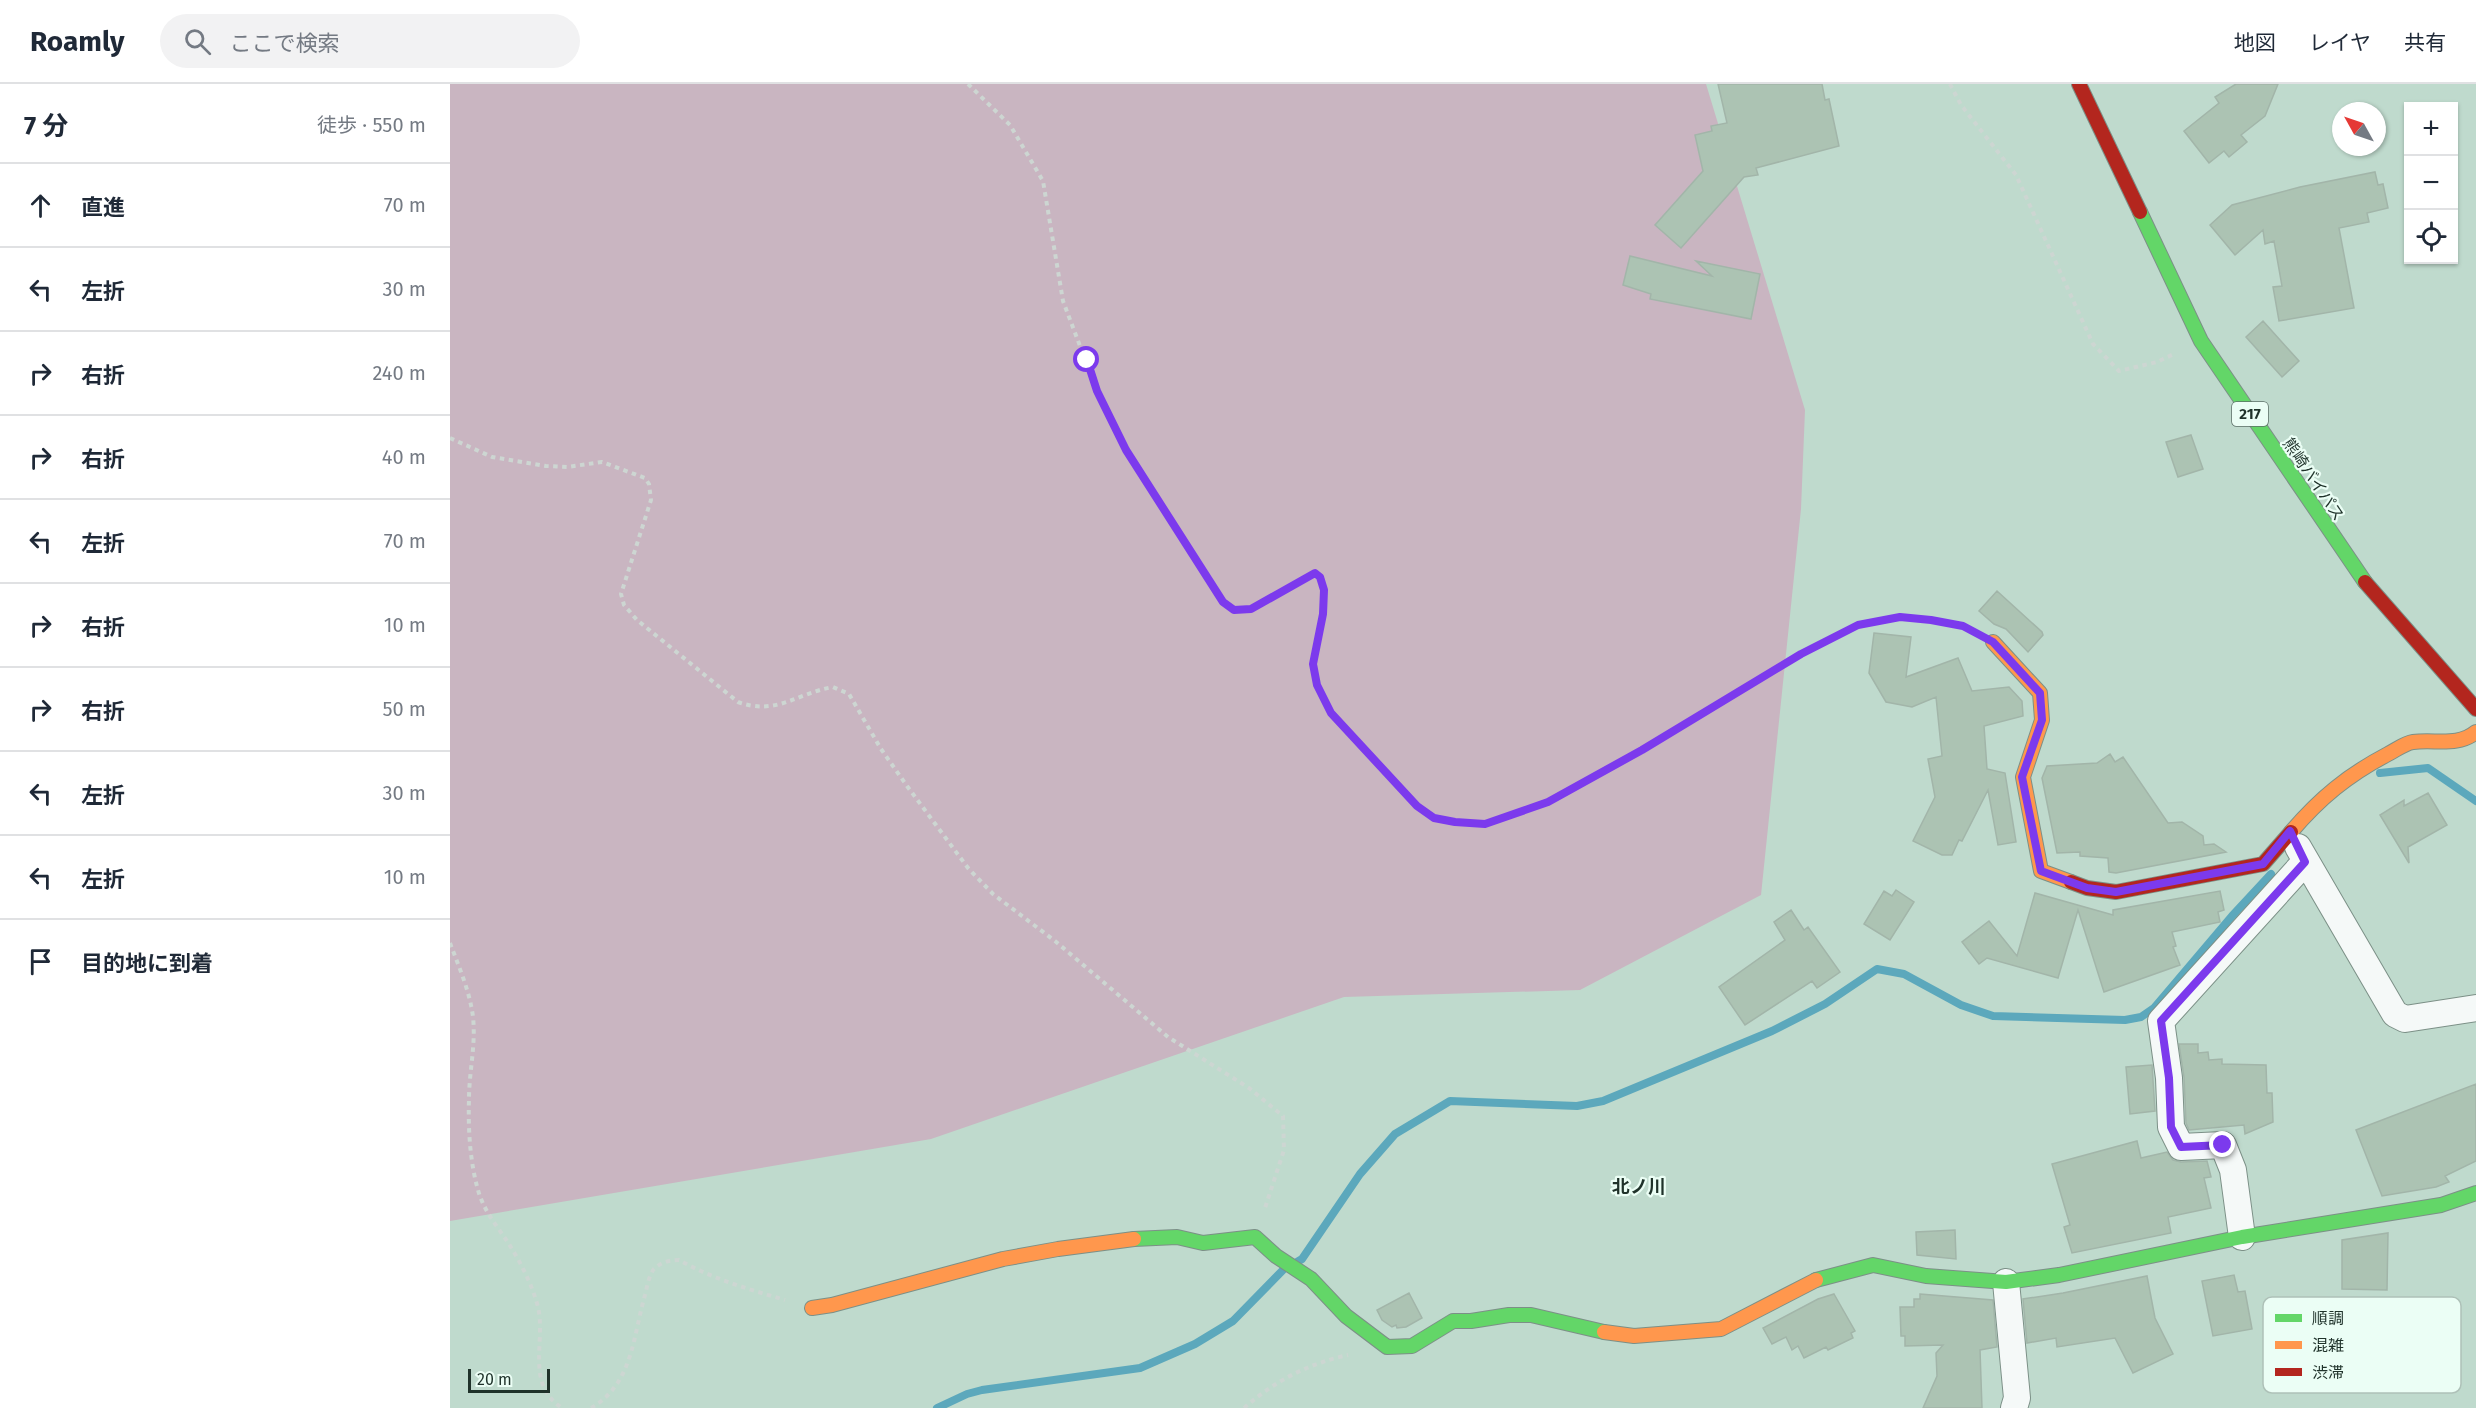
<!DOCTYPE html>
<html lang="ja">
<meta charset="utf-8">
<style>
body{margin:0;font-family:"Fira Sans","Noto Sans JP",sans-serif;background:#f2f2f3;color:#1f2937}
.controls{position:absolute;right:18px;top:18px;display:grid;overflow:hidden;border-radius:0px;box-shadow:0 2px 4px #0004}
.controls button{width:54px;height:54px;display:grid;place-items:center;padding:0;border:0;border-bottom:2px solid #e0e1e3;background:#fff;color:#1f2937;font:30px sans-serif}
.compass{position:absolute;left:1882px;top:18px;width:54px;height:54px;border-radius:50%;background:#fff;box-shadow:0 2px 4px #0004;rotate:310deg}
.scale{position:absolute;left:18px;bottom:15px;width:82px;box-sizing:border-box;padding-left:6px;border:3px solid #1f322a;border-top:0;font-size:16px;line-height:21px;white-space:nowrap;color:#1f322a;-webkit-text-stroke:4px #ebfef5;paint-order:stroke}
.stop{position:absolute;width:18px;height:18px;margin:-14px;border:4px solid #7c3aed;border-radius:50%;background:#fff}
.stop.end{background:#7c3aed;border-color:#fff;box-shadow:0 2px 6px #0008}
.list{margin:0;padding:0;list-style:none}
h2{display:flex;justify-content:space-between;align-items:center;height:78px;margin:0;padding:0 24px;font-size:26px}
h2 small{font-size:20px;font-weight:400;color:#747a83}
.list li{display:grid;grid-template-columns:39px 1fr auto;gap:18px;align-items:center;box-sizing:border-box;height:84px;padding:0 24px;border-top:2px solid #e0e1e3}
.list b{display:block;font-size:22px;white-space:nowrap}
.list em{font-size:20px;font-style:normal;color:#747a83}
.icon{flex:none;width:33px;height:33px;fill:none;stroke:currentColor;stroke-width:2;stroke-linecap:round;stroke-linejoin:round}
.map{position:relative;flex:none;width:2026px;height:1324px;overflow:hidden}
header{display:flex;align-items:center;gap:36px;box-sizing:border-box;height:84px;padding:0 30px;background:#fff;border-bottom:2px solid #e0e1e3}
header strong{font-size:28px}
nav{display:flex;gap:33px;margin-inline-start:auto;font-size:21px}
.search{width:420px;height:54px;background:#f2f2f3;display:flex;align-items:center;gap:15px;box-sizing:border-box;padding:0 21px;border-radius:33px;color:#747a83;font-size:22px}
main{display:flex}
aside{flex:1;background:#fff}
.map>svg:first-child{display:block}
</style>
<header>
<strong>Roamly</strong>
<div class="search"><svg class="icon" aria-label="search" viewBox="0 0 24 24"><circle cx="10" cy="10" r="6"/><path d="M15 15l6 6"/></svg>ここで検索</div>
<nav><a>地図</a><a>レイヤ</a><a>共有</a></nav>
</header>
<main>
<aside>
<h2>7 分<small>徒歩 · 550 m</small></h2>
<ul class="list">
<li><svg class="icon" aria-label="ahead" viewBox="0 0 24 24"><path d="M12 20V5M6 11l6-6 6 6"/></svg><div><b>直進</b></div><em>70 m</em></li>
<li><svg class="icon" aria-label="left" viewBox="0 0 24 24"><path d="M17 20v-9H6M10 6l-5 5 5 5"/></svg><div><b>左折</b></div><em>30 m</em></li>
<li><svg class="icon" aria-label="right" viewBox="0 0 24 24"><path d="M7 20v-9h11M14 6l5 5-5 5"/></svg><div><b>右折</b></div><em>240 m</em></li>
<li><svg class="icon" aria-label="right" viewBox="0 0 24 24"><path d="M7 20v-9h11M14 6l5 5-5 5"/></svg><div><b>右折</b></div><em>40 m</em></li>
<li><svg class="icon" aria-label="left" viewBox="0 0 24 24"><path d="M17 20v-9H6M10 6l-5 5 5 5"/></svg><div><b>左折</b></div><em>70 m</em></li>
<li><svg class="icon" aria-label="right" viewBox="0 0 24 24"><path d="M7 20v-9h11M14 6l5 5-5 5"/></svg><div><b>右折</b></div><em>10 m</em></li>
<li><svg class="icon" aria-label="right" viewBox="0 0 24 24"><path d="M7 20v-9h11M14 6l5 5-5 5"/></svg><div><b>右折</b></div><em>50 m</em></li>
<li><svg class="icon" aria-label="left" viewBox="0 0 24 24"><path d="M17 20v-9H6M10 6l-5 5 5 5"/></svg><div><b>左折</b></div><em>30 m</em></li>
<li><svg class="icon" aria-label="left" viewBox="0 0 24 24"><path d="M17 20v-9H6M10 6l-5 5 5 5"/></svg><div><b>左折</b></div><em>10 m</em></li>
<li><svg class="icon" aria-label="arrive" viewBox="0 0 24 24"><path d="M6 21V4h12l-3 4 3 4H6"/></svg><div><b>目的地に到着</b></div></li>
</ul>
</aside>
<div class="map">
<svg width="2026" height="1324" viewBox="0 0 2026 1324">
<rect width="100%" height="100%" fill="#bfdacd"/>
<path fill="#c9b5c1" d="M 0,0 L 1256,0 L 1355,326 L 1351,425 L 1311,811 L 1130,906 L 894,913 L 481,1055 L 0,1137 Z"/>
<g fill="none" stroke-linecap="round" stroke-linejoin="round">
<path stroke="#5ca8bc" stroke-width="8" d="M 1930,689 L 1978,684 L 2026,717
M 847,1178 L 852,1175 L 910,1090 L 945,1050 L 1000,1017 L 1127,1022 L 1153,1017 L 1322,947 L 1375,920 L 1427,885 L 1454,890 L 1511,921 L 1543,932 L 1675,936 L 1691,933 L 1704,924 L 1782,832 L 1821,790
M 487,1324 L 517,1310 L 532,1306 L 690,1284 L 745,1260 L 783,1237 L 833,1186"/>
</g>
<path fill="#acc3b3" stroke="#a2b5a9" stroke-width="1.5" d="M 1268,0 L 1372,0 L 1375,16 L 1379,15 L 1389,62 L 1306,84 L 1308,91 L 1294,93 L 1231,164 L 1205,141 L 1253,87 L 1245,51 L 1262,47 L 1261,42 L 1277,39 Z
M 1786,0 L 1828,0 L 1815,32 L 1791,51 L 1797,58 L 1779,73 L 1774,67 L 1759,79 L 1734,47 L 1769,19 L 1765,13 Z
M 1925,88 L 1928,101 L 1933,100 L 1938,124 L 1917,129 L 1919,138 L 1889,144 L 1904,224 L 1829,237 L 1823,203 L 1832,202 L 1824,157 L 1815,160 L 1813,146 L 1785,171 L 1760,141 L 1782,121 L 1850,103 Z
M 1180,172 L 1262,192 L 1246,177 L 1310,190 L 1301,235 L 1200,215 L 1201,210 L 1173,201 Z
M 1813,237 L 1849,277 L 1832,293 L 1796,253 Z
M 1741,351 L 1753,385 L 1728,393 L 1716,358 Z
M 1547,507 L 1592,548 L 1593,551 L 1578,568 L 1556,545 L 1544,540 L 1529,527 Z
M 1424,549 L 1461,553 L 1456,593 L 1508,574 L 1522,607 L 1559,603 L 1572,617 L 1573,632 L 1534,642 L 1537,685 L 1555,689 L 1566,758 L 1548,761 L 1538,706 L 1512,757 L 1509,756 L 1502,771 L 1492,771 L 1463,757 L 1485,713 L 1478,675 L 1492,672 L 1486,613 L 1462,623 L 1436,618 L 1419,589 Z
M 1660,670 L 1665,678 L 1673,673 L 1718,739 L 1732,738 L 1753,752 L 1754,761 L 1764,760 L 1776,768 L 1666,789 L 1659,788 L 1658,774 L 1630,772 L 1630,768 L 1607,769 L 1592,694 L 1597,682 L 1647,679 Z
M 1978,709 L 1997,741 L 1958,763 L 1959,779 L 1930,731 L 1954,716 L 1954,722 Z
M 1446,806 L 1464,818 L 1440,856 L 1414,840 L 1434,807 L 1442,812 Z
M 1770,807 L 1774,826 L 1768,828 L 1770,838 L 1722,848 L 1726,862 L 1723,863 L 1730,881 L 1654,908 L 1628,826 L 1608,894 L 1537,874 L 1529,880 L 1512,858 L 1539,837 L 1567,872 L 1585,809 L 1663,831 L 1663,826 Z
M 1341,826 L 1354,846 L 1358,843 L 1390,888 L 1367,904 L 1362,897 L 1295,941 L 1269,903 L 1335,856 L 1324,838 Z
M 1729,960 L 1748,960 L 1748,969 L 1758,968 L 1759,976 L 1772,975 L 1772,980 L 1816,981 L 1817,1009 L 1822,1009 L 1823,1038 L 1795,1050 L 1794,1041 L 1739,1046 L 1736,1039 L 1734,993 Z
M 1702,981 L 1705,1027 L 1680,1030 L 1676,983 Z
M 2026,1000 L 2026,1077 L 1995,1092 L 1999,1098 L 1986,1103 L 1932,1112 L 1906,1046 Z
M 1687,1057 L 1691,1074 L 1717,1068 L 1723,1076 L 1731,1078 L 1757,1077 L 1761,1093 L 1754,1094 L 1761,1124 L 1718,1133 L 1721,1149 L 1622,1169 L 1614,1143 L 1620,1141 L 1602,1080 Z
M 1505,1146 L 1506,1175 L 1467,1171 L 1466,1148 Z
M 1938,1149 L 1937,1206 L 1892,1205 L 1892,1156 Z
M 1784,1191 L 1788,1208 L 1795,1207 L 1802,1245 L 1763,1252 L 1752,1197 Z
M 1697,1192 L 1705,1234 L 1723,1270 L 1683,1289 L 1665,1254 L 1607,1263 L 1606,1254 L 1577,1259 L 1573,1215 L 1613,1209 Z
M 959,1209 L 972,1234 L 956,1243 L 947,1244 L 946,1241 L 942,1243 L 932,1236 L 927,1226 Z
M 1384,1210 L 1405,1247 L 1401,1249 L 1403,1254 L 1378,1266 L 1376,1263 L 1354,1274 L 1348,1262 L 1342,1266 L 1336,1253 L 1322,1260 L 1313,1244 L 1368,1215 Z
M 1470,1210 L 1543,1216 L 1547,1263 L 1530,1266 L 1532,1324 L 1473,1324 L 1487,1292 L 1486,1269 L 1493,1261 L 1455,1262 L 1455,1252 L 1451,1252 L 1450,1223 L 1464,1223 L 1464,1215 L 1470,1215 Z"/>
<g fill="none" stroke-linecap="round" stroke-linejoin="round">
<defs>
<path id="street" d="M 1848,763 L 1945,930 L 1955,935 L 2026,924
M 1792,1153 L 1783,1086 L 1773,1061 L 1731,1063 L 1721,1043 L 1719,994 L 1711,937 L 1855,778
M 1556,1198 L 1567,1314 L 1564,1324"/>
<path id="fast" d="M 1690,128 L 1751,257 L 1915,498
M 684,1155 L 727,1153 L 753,1159 L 805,1153 L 826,1172 L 861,1195 L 896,1232 L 937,1263 L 962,1262 L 1003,1237 L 1021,1237 L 1059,1231 L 1081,1231 L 1154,1248
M 1366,1196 L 1423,1181 L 1476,1192 L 1556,1198 L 1609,1191 L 1792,1153 L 1991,1121 L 2026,1109"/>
<path id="slow" d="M 1543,558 L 1590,609 L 1592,636 L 1573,693 L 1591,787 L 1621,798
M 1841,748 C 1870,714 1898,691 1938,670 C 1946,666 1955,659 1963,658 C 1985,655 2008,663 2026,648
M 362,1224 L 382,1221 L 553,1175 L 608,1165 L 684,1155
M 1154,1248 L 1184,1252 L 1271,1245 L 1366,1196"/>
<path id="jam" d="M 1629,0 L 1690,128
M 1915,498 L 2026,625
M 1621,798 L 1637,804 L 1666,808 L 1813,780 L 1841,748"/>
</defs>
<use href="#street" stroke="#7c9087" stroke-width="28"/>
<use href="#fast" stroke="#7c9087" stroke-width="16"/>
<use href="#slow" stroke="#7c9087" stroke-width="16"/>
<use href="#jam" stroke="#7c9087" stroke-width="16"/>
<path stroke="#cdd6d2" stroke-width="4" stroke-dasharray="4.5 4.5" stroke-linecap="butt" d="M 518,0 L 560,41 L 593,97 L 613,217 L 647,307 L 676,366 L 760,494 L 773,518 L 784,526 L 801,525 L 865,490 L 870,493 L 874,506 L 873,530 L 863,580 L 867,601 L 881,629 L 967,722 L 984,734 L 1005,738 L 1035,740 L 1098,718 L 1192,666 L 1351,570 L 1408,541 L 1450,533 L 1481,536 L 1518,545
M 1500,0 L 1511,21 L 1566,91 L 1643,260 L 1669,287 L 1707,278 L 1726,269
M 0,354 L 42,373 L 96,382 L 117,383 L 152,378 L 195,394 L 199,400 L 201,416 L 171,510 L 174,521 L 187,536 L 288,618 C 327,632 347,609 383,603 L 399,610 L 431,665 L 457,702 L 518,784 L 543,810 L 605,857 L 718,953 L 799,1004 L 833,1032 L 834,1066 L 814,1127
M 0,859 C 9,883 20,908 23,933 C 26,961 19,988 19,1015 C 18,1045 20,1078 28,1106 C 33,1125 46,1141 57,1157 C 70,1177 82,1200 88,1223 C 96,1258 75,1300 112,1324
M 141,1324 C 183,1300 183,1252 195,1211 C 197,1203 199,1191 204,1185 C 211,1178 220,1176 229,1176 C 263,1195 298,1205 335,1216
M 794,1324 C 826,1296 858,1280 898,1271"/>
<use href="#street" stroke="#f5f9f8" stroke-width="26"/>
<use href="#fast" stroke="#63d668" stroke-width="14"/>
<use href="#slow" stroke="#ff974d" stroke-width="14"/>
<use href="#jam" stroke="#b3261e" stroke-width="14"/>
</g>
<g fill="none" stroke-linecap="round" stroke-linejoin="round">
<path stroke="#7c3aed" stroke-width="8" d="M 637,276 L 647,307 L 676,366 L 773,518 L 784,526 L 801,525 L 865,489 L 870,493 L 874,506 L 873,530 L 863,580 L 867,601 L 881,629 L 967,722 L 984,734 L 1005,738 L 1035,740 L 1098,718 L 1192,666 L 1351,570 L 1408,541 L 1450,533 L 1481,536 L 1513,542 L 1543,558 L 1590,609 L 1592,636 L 1572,693 L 1591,787 L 1637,804 L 1666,808 L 1813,780 L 1840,747 L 1855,778 L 1711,937 L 1719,994 L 1721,1043 L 1731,1063 L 1773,1061"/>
</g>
<g text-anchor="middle" stroke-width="4.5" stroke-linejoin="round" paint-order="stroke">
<rect fill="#ebfef5" stroke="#5c6f67" stroke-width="1.5" x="1782" y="318" width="36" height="24" rx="4.5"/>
<g font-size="15" font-weight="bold" fill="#1f322a">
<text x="1800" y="335">217</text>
</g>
<g font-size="16" fill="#1f322a" stroke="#ebfef5">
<text transform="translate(1864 395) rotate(56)" y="6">熊崎バイパス</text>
</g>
<g font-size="18" font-weight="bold" fill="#1f322a" stroke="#ebfef5">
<text x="1189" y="1109">北ノ川</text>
</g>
</g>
<rect x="1813" y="1213" width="198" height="96" rx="9" fill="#ebfef5" stroke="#aec1b8" stroke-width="1.5"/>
<rect x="1825" y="1230" width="27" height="8" fill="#63d668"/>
<rect x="1825" y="1257" width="27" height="8" fill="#ff974d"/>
<rect x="1825" y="1284" width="27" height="8" fill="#b3261e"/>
<g font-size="16" fill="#1f322a">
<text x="1862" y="1240">順調</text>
<text x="1862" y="1267">混雑</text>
<text x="1862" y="1294">渋滞</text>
</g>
</svg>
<div class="controls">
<button>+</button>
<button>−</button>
<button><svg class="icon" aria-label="locate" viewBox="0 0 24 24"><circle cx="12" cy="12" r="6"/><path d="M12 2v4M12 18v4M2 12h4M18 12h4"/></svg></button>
</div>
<svg class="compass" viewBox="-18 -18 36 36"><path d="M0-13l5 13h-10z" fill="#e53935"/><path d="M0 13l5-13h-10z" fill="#747a83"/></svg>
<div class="scale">20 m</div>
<div class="stop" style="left:637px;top:276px"></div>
<div class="stop end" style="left:1773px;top:1061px"></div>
</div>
</main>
